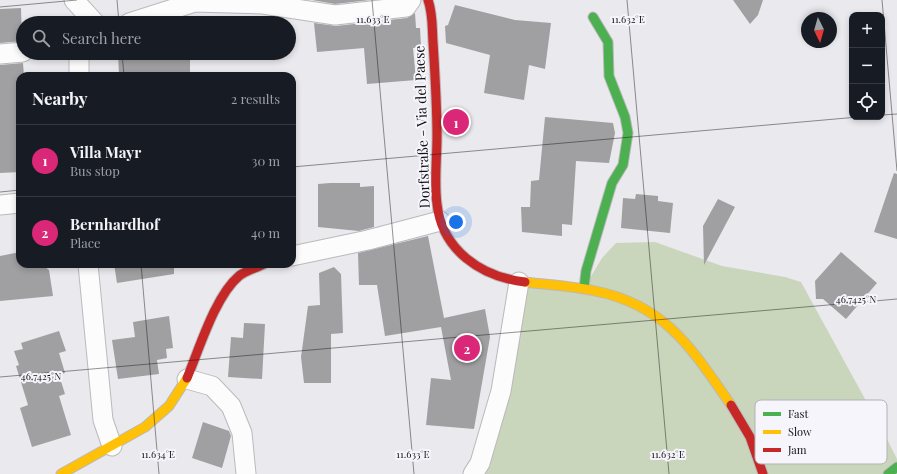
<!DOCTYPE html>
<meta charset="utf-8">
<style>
body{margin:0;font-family:"Playfair Display",serif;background:#242831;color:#f1f3f6}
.controls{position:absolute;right:12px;top:12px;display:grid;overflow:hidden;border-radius:8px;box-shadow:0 2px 6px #0003}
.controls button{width:36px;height:36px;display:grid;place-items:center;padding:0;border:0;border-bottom:1px solid #363941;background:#171b24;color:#f1f3f6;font:20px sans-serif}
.compass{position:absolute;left:801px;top:12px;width:36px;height:36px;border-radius:50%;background:#171b24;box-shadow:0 2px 6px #0003;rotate:175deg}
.you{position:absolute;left:456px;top:222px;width:14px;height:14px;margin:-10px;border:3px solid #fff;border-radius:50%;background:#1a73e8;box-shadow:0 0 0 6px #1a73e833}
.badge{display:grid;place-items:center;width:26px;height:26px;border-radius:50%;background:#db2777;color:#fff;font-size:13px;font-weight:700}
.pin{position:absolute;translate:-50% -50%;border:2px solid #fff;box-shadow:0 1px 4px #0006}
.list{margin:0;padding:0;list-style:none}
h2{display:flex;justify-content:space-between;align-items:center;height:52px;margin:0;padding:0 16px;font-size:17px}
h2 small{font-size:13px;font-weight:400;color:#9ea1a6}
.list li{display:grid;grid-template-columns:26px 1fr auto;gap:12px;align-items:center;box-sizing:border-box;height:72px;padding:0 16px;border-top:1px solid #363941}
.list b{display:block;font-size:15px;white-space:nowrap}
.list p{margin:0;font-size:13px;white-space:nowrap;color:#9ea1a6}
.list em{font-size:13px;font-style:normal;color:#9ea1a6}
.icon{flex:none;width:22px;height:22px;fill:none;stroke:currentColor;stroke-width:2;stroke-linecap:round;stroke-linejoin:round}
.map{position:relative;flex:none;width:897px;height:474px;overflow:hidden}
.search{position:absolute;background:#171b24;box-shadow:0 2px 6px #0003;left:16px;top:16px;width:280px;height:44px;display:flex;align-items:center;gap:10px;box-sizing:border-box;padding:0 14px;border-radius:22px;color:#9ea1a6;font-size:15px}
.panel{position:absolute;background:#171b24;box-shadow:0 2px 6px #0003;left:16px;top:72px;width:280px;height:196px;border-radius:12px}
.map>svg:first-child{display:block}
</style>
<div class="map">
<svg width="897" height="474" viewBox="0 0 897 474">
<rect width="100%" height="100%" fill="#eae9ed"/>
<path fill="#cad6bb" d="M 655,242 L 722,266 L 785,277 L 801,282 L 888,441 L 897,459 L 897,474 L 473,474 L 519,282 L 584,288 L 602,258 L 616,243 Z"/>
<path fill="#a09fa2" d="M 312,0 L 370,0 L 335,4 Z
M 733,0 L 763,0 L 758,15 L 750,24 Z
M 455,5 L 515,20 L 551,23 L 545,69 L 529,65 L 524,100 L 484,93 L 490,55 L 446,43 L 445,26 L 448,25 Z
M 21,8 L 22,41 L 0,43 L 0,9 Z
M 415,13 L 416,28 L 420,28 L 421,47 L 413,48 L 416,80 L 367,84 L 364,48 L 317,52 L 314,23 L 336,26 L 407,18 Z
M 118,53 L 190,53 L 190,76 L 119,76 Z
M 23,63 L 24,76 L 20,76 L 20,172 L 0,173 L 0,65 Z
M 545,117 L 613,123 L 615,133 L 609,163 L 576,161 L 572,225 L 562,224 L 562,236 L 522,232 L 521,207 L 530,207 L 531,181 L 539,180 Z
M 894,173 L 897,174 L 897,239 L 874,232 Z
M 330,183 L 360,183 L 360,187 L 374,186 L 374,227 L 359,231 L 318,227 L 318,184 Z
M 636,194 L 658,196 L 658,201 L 673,203 L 670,233 L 621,228 L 623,198 L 635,199 Z
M 718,199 L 735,207 L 704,265 L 703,226 Z
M 428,236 L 444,318 L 485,309 L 490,337 L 474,429 L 426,425 L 431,378 L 451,380 L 441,327 L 385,336 L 377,285 L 359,285 L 358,253 Z
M 20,252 L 20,264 L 41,264 L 49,270 L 53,296 L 0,301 L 0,256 Z
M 841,252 L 877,283 L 846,319 L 823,299 L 816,299 L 815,281 Z
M 114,264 L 174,264 L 174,274 L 117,283 Z
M 334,267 L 341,274 L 343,333 L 331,334 L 331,383 L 304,383 L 301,357 L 308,306 L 320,305 L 319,273 Z
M 169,316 L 173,348 L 166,349 L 167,358 L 157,360 L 159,374 L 118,379 L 112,340 L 135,337 L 133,322 Z
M 244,323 L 265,324 L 262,379 L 228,377 L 231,337 L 243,338 Z
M 59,331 L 66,351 L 59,353 L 65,373 L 59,375 L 65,394 L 59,396 L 71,435 L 32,447 L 20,408 L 28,405 L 16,366 L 19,365 L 14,351 L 23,349 L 21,343 Z
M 203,422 L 229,431 L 231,436 L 222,468 L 192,458 Z"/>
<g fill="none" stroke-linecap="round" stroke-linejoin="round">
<defs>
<path id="street" d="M 74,0 L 95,23
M 129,23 L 195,2 L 263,4 L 335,15 L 406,7 L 411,0
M 79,53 L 79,76
M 0,54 L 23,52
M 0,205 L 20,203
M 292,256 L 368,240 L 440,221
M 88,264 L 103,420 L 112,446
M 187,379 L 212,386 L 231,406 L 242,433 L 246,474
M 473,474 L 480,463 L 501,391 L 519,282"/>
<path id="fast" d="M 584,288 L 586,271 L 612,183 L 623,165 L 628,133 L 625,117 L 609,76 L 608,42 L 593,17
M 888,474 L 897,467"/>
<path id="slow" d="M 525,282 C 548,285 572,286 595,291 C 666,305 692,349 731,405
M 61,474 L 145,427 L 169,406 L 187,378"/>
<path id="jam" d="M 428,0 C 433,14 432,28 433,42 C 435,74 437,105 437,137 C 437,159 434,181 437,204 C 442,250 481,277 525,282
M 187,378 C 199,350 215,296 239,276 C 245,271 256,268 264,264
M 731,405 L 750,437 L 763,474"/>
</defs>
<use href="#street" stroke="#bab9bc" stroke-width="21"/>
<use href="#fast" stroke="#bab9bc" stroke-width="11"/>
<use href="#slow" stroke="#bab9bc" stroke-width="11"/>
<use href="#jam" stroke="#bab9bc" stroke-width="11"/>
<use href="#street" stroke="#fcfcfc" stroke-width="19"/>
<use href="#fast" stroke="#4caf50" stroke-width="9"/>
<use href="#slow" stroke="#ffc107" stroke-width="9"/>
<use href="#jam" stroke="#c62828" stroke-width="9"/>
</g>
<path fill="none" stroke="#111113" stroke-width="1" stroke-opacity="0.45" d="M 117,0 L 119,23M 372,0 L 414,474M 627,0 L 669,474M 882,0 L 897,171M 0,7 L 77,0M 122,53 L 124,76M 882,115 L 897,114M 292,167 L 858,117M 0,192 L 20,190M 141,264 L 159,474M 0,377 L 897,299"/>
<g text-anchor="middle" stroke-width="4" stroke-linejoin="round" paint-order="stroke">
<g font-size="14" fill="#111113" stroke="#f6f5fb">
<text transform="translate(422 127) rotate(-92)" y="5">Dorfstraße - Via del Paese</text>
</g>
</g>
<rect x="755" y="400" width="132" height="64" rx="6" fill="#f6f5fb" stroke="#b1b1b5" stroke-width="1"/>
<rect x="763" y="412" width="18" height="4" fill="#4caf50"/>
<rect x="763" y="430" width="18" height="4" fill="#ffc107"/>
<rect x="763" y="448" width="18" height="4" fill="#c62828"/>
<g font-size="11" fill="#111113">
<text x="788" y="418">Fast</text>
<text x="788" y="436">Slow</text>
<text x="788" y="454">Jam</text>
</g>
<g font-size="10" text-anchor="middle" fill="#111113" stroke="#f6f5fb" stroke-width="4" stroke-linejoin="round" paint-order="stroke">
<text x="373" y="23">11.633°E</text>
<text x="628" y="23">11.632°E</text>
<text x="856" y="303">46.7425°N</text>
<text x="41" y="380">46.7425°N</text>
<text x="158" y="458">11.634°E</text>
<text x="413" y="458">11.633°E</text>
<text x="668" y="458">11.632°E</text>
</g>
</svg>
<div class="controls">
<button>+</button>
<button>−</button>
<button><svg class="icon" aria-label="locate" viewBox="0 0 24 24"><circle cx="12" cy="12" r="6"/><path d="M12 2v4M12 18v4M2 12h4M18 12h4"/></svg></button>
</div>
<svg class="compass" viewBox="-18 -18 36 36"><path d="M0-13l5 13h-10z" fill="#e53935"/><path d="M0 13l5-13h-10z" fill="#9ea1a6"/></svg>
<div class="you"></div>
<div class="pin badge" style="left:456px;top:122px">1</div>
<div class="pin badge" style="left:467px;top:348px">2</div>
<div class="search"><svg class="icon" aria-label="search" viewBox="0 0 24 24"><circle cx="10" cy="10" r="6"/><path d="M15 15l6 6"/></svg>Search here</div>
<section class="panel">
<h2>Nearby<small>2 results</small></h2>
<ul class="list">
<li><span class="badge">1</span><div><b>Villa Mayr</b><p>Bus stop</p></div><em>30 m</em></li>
<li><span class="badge">2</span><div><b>Bernhardhof</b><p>Place</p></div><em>40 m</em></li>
</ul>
</section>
</div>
